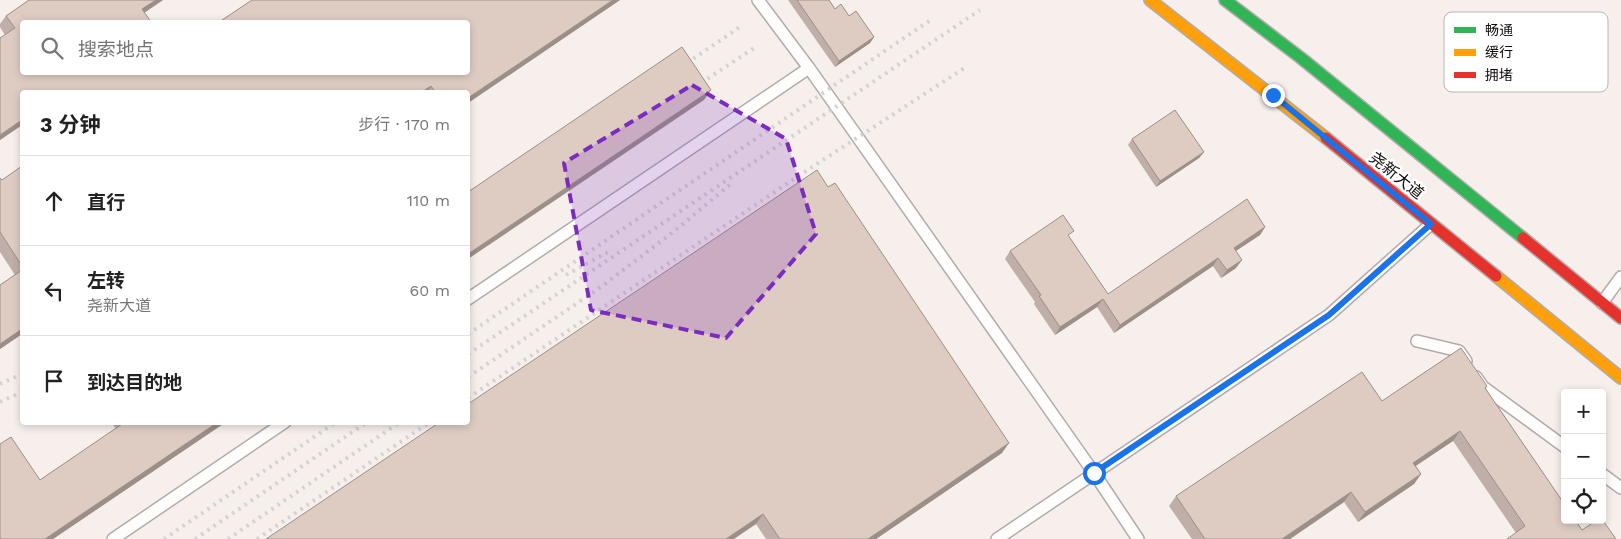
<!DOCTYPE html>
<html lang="zh">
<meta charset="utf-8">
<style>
body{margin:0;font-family:"Work Sans","Noto Sans SC",sans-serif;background:#f6f6f6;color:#222}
.controls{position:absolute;right:15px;bottom:15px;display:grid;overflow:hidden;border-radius:5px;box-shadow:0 2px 8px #0003}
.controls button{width:45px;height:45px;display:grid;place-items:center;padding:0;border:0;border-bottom:1px solid #e0e0e0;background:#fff;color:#222;font:25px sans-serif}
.stop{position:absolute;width:15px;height:15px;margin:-11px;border:4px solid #1a73e8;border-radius:50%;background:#fff}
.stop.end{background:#1a73e8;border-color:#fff;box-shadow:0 1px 5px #0008}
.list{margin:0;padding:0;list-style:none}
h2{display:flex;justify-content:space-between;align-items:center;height:65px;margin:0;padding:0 20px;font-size:21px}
h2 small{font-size:16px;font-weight:400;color:#767676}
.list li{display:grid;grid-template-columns:32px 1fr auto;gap:15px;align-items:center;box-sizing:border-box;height:90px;padding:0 20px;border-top:1px solid #e0e0e0}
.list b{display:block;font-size:19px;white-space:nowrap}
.list p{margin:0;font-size:16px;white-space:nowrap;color:#767676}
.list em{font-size:16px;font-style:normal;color:#767676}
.icon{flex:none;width:28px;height:28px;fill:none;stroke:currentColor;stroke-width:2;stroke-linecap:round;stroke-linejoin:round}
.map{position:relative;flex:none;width:1621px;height:539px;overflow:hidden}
.search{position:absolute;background:#fff;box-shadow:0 2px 8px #0003;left:20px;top:20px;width:450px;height:55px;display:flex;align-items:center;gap:12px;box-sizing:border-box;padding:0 18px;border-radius:5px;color:#767676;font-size:19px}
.panel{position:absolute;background:#fff;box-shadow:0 2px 8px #0003;left:20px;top:90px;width:450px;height:335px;border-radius:5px}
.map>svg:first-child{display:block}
</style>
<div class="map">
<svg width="1621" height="539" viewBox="0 0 1621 539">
<rect width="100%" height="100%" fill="#f6efec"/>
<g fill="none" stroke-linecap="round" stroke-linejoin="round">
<defs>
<path id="lane" d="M 758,0 L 809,68 L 1094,473 L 1138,539
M 468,299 L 809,68
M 1602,303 L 1621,277
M 1417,341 L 1459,351 L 1466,361
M 1476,377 L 1483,387 L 1565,447
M 1602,474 L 1621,488
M 113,539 L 285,422
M 997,539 L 1329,315 L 1431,224"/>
<path id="fast" d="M 1225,0 L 1301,58 L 1523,238"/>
<path id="slow" d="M 1150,0 L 1326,138
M 1496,276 L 1621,378"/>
<path id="jam" d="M 1326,138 L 1496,276
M 1523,238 L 1621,318"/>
</defs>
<use href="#lane" stroke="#b1acab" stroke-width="14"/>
<use href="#fast" stroke="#b1acab" stroke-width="14"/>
<use href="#slow" stroke="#b1acab" stroke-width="14"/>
<use href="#jam" stroke="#b1acab" stroke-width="14"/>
<use href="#lane" stroke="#fefdfc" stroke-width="11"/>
<use href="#fast" stroke="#30b455" stroke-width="11"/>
<use href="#slow" stroke="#ff9f0a" stroke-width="11"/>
<use href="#jam" stroke="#e5322d" stroke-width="11"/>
<path stroke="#d4d2d2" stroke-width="4" stroke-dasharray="2.5 5" stroke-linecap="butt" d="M 681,67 L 743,25
M 695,87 L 757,46
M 566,275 L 608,252
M 468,334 L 932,19
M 468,354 L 980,10
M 468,377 L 601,287 L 677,229 L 733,182
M 0,384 L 22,374
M 468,398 L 803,173 L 966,67
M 0,402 L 22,392
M 164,539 L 336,422
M 195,539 L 367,422
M 228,539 L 400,422
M 257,539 L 430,422"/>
</g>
<path fill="#bfafa8" d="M 29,0 L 163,0 L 144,13 L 22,72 L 620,0 L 468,103 L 468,92 L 22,92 L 22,125 L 0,140 L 0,38 L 5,35 L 0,27 L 0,24 L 6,16 Z
M 788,0 L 829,0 L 835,9 L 849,16 L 874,37 L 870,43 L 835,67 Z
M 1132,139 L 1204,152 L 1199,158 L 1156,187 L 1128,145 Z
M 22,166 L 22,334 L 0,349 L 0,285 L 15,275 L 0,252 L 0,178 L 2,180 Z
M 1265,227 L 1260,235 L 1236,251 L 1236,268 L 1221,278 L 1213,266 L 1114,333 L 1097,307 L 1055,335 L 1034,304 L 1035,302 L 1005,259 L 1010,251 L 1069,237 L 1108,294 Z
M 1487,386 L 1486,389 L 1582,530 L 1616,539 L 1516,533 L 1453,441 L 1416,466 L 1421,474 L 1414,484 L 1358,522 L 1344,502 L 1290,539 L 1192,539 L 1169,506 L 1176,496 Z
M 111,422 L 226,422 L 53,539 L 40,480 L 116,429 Z
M 1002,453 L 876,539 L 766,539 L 756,524 L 266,539 Z"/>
<path fill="#9b8f88" d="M 156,0 L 163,0 L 135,19 L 142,9 Z
M 613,0 L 620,0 L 468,103 L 468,98 Z
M 874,37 L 870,43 L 835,67 L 839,61 Z
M 431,86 L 427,92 L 422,92 Z
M 711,90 L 704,100 L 468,259 L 468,254 Z
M 22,120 L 22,125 L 0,140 L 0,135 Z
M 1204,152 L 1199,158 L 1156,187 L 1160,181 Z
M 1265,227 L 1260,235 L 1228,256 L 1234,248 Z
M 1218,258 L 1213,266 L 1114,333 L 1120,325 Z
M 1242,260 L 1236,268 L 1221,278 L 1227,270 Z
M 1103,299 L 1097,307 L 1055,335 L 1060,327 Z
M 22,329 L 22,334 L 0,349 L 0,344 Z
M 218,422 L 226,422 L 53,539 L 45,539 Z
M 1460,431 L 1453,441 L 1406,472 L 1413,463 Z
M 1009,443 L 1002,453 L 876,539 L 868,539 Z
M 1421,474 L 1414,484 L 1358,522 L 1365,512 Z
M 1351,492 L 1344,502 L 1290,539 L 1282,539 Z
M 763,514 L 756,524 L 734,539 L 726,539 Z"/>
<path fill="#deccc3" stroke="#9b8f88" d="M 29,0 L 156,0 L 142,9 L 151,22 L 22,22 L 22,72 L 468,72 L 468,22 L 219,22 L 252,0 L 613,0 L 468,98 L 468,92 L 435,92 L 431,86 L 422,92 L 22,92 L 22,120 L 0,135 L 0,38 L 15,28 L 6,16 Z
M 797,0 L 829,0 L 835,9 L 841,4 L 849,16 L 856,11 L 874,37 L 839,61 Z
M 682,47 L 711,90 L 468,254 L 468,192 Z
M 1175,110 L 1204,152 L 1160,181 L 1132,139 Z
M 22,166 L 22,266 L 0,232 L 0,178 L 2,180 Z
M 817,170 L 828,187 L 835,183 L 1009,443 L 868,539 L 780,539 L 763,514 L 726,539 L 266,539 L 440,422 L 468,422 L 468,404 Z
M 1247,199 L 1265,227 L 1234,248 L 1242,260 L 1227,270 L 1218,258 L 1120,325 L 1103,299 L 1060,327 L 1039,296 L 1041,295 L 1010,251 L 1063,215 L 1074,231 L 1068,235 L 1108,294 Z
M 22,270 L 22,329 L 0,344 L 0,285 Z
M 1461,348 L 1487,386 L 1485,388 L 1565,505 L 1565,520 L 1575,520 L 1582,530 L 1597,520 L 1602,520 L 1602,519 L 1616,539 L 1507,539 L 1525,526 L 1460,431 L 1413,463 L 1421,474 L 1365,512 L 1351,492 L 1282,539 L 1205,539 L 1176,496 L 1362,372 L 1382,401 Z
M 218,422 L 45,539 L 0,539 L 0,444 L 11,437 L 40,480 L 125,422 Z"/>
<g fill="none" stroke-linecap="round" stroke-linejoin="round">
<path stroke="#1a73e8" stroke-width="6" d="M 1094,473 L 1329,315 L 1431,224 L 1273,95"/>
</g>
<path fill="#7b2cbf" fill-opacity="0.2" stroke="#7b2cbf" stroke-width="4" stroke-dasharray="10 6" stroke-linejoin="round" d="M 692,85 L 786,139 L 816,234 L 726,338 L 591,310 L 564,163 Z"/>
<g text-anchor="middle" stroke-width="5" stroke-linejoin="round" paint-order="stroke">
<g font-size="16" fill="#0e0b09" stroke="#fff">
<text transform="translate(1397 175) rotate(39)" y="6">尧新大道</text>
</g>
</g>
<rect x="1444" y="12" width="164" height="80" rx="8" fill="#fff" stroke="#b7b6b5" stroke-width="1"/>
<rect x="1454" y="27" width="22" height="6" fill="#30b455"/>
<rect x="1454" y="49" width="22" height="7" fill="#ff9f0a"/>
<rect x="1454" y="72" width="22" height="6" fill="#e5322d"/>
<g font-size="14" fill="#0e0b09">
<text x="1485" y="35">畅通</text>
<text x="1485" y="57">缓行</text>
<text x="1485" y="80">拥堵</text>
</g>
</svg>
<div class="controls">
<button>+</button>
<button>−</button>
<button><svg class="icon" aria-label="locate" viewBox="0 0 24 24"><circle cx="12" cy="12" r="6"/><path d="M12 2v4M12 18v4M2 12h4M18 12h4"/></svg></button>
</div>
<div class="stop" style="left:1094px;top:473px"></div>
<div class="stop end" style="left:1273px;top:95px"></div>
<div class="search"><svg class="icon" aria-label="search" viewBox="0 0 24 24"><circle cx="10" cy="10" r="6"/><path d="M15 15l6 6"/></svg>搜索地点</div>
<section class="panel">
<h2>3 分钟<small>步行 · 170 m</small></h2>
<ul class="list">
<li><svg class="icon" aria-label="ahead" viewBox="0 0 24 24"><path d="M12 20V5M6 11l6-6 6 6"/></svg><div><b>直行</b></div><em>110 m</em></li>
<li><svg class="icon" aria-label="left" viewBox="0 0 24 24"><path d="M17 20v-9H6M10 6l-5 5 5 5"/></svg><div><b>左转</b><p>尧新大道</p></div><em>60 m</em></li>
<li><svg class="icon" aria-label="arrive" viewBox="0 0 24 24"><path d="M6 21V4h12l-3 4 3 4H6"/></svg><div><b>到达目的地</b></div></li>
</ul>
</section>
</div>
